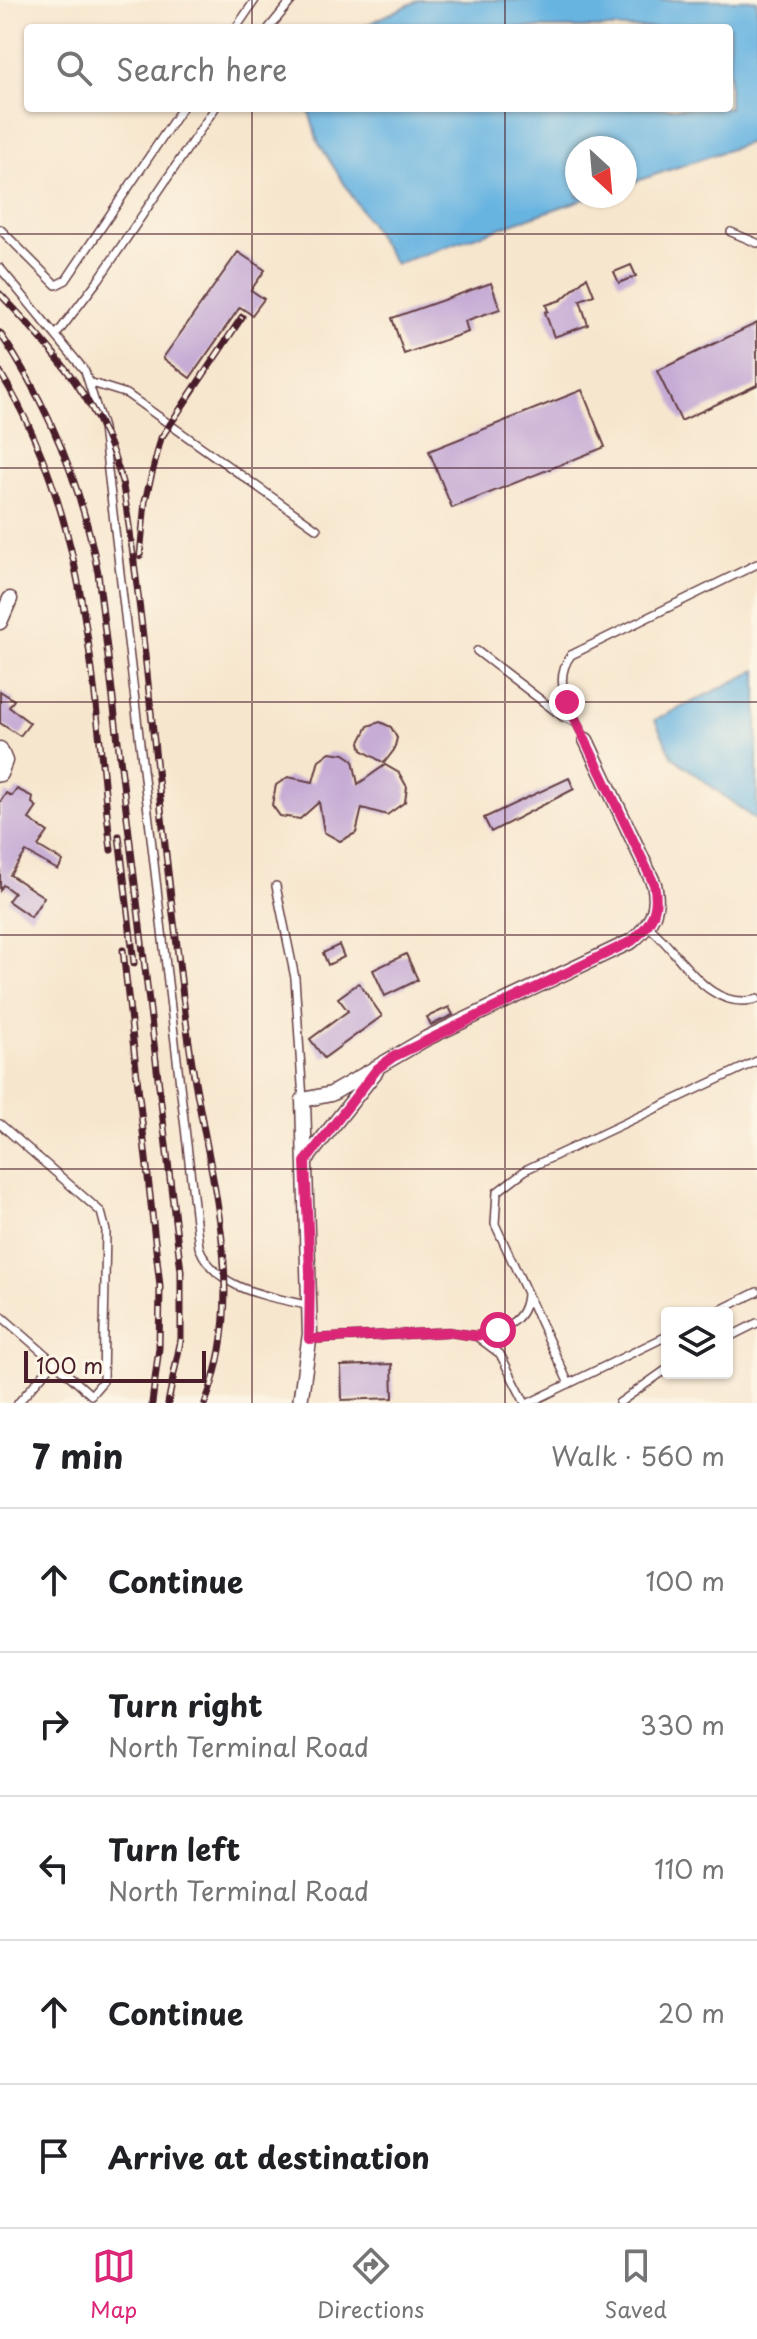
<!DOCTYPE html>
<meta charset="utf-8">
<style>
body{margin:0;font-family:"Playpen Sans",sans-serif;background:#f6f6f6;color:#202124}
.controls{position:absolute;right:24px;bottom:24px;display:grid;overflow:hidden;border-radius:8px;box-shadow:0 2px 6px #0004}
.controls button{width:72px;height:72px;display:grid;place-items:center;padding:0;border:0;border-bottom:2px solid #e0e0e0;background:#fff;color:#202124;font:40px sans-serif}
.compass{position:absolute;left:565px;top:136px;width:72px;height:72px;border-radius:50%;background:#fff;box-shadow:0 2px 6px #0004;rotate:154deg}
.scale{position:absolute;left:24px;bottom:20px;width:182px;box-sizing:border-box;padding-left:8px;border:4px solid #4a1f2b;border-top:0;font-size:22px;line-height:28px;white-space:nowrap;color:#4a1f2b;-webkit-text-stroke:6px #fcf5e5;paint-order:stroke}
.stop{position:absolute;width:24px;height:24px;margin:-18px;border:6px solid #db2777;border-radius:50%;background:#fff}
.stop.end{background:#db2777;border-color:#fff;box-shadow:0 2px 8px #0008}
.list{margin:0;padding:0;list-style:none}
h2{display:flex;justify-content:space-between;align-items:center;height:104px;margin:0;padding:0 32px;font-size:34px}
h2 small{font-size:26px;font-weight:400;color:#757577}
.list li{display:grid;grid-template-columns:52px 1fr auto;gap:24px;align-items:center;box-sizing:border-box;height:144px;padding:0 32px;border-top:2px solid #e0e0e0}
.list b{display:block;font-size:30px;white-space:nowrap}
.list p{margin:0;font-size:26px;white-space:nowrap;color:#757577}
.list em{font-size:26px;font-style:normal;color:#757577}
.icon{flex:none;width:44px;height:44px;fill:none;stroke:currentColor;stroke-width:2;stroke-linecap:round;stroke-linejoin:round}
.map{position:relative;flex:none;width:757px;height:1403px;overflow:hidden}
.search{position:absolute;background:#fff;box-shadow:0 2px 6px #0004;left:24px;right:24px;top:24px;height:88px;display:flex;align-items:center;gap:20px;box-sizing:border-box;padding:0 28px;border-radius:8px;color:#757577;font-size:30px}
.sheet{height:824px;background:#fff}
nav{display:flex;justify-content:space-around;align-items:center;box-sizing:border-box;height:112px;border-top:2px solid #e0e0e0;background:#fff;font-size:22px;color:#757577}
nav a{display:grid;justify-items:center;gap:4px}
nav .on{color:#db2777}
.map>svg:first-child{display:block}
</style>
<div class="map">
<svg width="757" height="1403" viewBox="0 0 757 1403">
<rect width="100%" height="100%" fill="#fcf5e5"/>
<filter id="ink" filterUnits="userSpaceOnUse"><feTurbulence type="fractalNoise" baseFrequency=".0125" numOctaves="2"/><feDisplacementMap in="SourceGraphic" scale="16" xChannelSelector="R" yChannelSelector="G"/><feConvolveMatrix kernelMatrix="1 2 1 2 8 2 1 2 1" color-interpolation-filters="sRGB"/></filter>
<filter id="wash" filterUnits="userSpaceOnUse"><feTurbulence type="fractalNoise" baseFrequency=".006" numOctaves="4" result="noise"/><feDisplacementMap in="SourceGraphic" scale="32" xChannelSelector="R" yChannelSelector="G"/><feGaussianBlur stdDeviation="1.8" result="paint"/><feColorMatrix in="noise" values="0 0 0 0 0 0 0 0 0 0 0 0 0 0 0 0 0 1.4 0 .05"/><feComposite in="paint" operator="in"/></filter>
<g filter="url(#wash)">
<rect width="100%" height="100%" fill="#f7e6ce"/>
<path fill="#67b4e1" stroke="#586a86" stroke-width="2" d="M 419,0 L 757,0 L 757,140 L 625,185 L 625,148 L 577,148 L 577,196 L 593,196 L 395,264 L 318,142 L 308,108 L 729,108 L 729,28 L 360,28 Z
M 757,670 L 757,821 L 673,757 L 655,720 Z"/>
<g id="blocks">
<path fill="#c6acd5" d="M 238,252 L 265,270 L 251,290 L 264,299 L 252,315 L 240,307 L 190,378 L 163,358 Z
M 631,265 L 636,276 L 619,283 L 614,272 Z
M 587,277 L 594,295 L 580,300 L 588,325 L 554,337 L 545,312 L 548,311 L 546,305 L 561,300 Z
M 491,283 L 500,309 L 465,321 L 468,332 L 404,354 L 392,318 Z
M 757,323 L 757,385 L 681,421 L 657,371 Z
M 582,390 L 605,447 L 452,508 L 429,451 Z
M 0,691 L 14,700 L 9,707 L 30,723 L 20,736 L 0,723 Z
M 380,722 L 391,727 L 397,738 L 394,750 L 384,763 L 362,750 L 360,742 L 368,726 Z
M 330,752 L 344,754 L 353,760 L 358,784 L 385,765 L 399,773 L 407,787 L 405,802 L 387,815 L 362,808 L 356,833 L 340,841 L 324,832 L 319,802 L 300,819 L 280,816 L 272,805 L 276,785 L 288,777 L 313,782 L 319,760 Z
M 569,778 L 574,789 L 491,832 L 484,818 Z
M 17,789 L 33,797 L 32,803 L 37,807 L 29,819 L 48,832 L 38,846 L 63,861 L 58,870 L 26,852 L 10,875 L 44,897 L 31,917 L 8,901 L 14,893 L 3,885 L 0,890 L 0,802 L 6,793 L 12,796 Z
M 339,945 L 344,957 L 328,965 L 323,953 Z
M 406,954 L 418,980 L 385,996 L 373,970 Z
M 359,983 L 382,1016 L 324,1058 L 310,1039 L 348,1011 L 338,998 Z
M 449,1007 L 453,1015 L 431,1025 L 427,1017 Z
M 392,1364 L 393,1398 L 342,1400 L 341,1366 Z"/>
</g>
</g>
<g filter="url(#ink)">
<use href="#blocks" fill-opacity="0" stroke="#643d43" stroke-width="2"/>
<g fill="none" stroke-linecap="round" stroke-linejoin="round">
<defs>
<path id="lane" d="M 236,28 L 255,0
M 269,28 L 292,0
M 0,229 L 56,285 L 66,280 L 182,108
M 731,232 L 757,243
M 0,268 L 85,371 L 103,428 L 199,1247 C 216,1291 269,1296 310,1306
M 57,334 L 99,279 L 215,108
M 92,383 L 127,394 L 317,529
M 477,651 L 563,717 L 577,723
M 586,740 C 572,714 550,682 571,655 L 757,564
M 276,886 L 295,978 L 303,1100
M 649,927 C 682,954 707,1013 757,999
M 0,1124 L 101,1212 L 106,1231 L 103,1381 L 91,1395 L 54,1362 L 18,1403
M 714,1313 L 757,1292
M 0,1315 L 54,1362
M 476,1336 C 502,1329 526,1324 527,1293
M 727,1338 L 757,1323
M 309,1339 L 448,1332 L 476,1336 L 500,1354 L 525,1403
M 569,1384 L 495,1224 L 497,1192 L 527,1169 L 757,1061
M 529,1403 L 667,1336
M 619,1403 L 667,1369"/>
<path id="street" d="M 0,622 L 10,599
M 0,749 L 5,761 L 0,774
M 305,1161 L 376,1071
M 300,1403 L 310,1334 L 303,1100 L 331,1094 L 427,1038 L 632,941 C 651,925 660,910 654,884 L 586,740"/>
</defs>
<use href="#lane" stroke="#643d43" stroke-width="10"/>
<use href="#street" stroke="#643d43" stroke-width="17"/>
<use href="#lane" stroke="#fff" stroke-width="7"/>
<use href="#street" stroke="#fff" stroke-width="14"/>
<defs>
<path id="rail" d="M 0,294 C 55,351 104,407 123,486 C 147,636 156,787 176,937 C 182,987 187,1038 196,1087 C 214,1190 246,1302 205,1403
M 0,333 C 49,406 82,487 98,573 L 181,1271 L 181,1339 L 168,1403
M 0,372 C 90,520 92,683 111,850
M 140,556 L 145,501 L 161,438 L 242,317
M 119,836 L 134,963
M 123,950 L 160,1286 L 159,1348 L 152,1403"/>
</defs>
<use href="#rail" stroke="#4a1f2b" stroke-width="7"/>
<use href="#rail" stroke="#fcf5e5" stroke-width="4" stroke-dasharray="12" stroke-linecap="butt"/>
</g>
</g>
<g fill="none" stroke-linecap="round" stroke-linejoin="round" filter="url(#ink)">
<path stroke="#db2777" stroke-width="10" d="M 498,1330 L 476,1336 L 448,1332 L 309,1339 L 310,1273 L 305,1162 L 377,1069 L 393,1057 L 632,941 C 651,925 660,910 654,884 L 567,702"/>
</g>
<path fill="none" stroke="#4a1f2b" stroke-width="2" stroke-opacity="0.55" d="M 252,0 L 252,28M 505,0 L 505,28M 252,108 L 252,1403M 505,108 L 505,1403M 0,234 L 757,234M 0,468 L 757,468M 0,702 L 757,702M 0,935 L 757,935M 0,1169 L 757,1169"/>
</svg>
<div class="controls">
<button><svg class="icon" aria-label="layers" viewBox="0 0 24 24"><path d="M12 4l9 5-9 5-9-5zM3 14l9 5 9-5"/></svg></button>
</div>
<svg class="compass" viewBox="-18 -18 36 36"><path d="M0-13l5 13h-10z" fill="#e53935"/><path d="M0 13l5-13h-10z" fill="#757577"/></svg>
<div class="scale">100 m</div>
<div class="stop" style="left:498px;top:1330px"></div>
<div class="stop end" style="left:567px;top:702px"></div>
<div class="search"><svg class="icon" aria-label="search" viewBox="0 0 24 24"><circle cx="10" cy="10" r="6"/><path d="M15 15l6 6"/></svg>Search here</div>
</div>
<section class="sheet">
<h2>7 min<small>Walk · 560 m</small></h2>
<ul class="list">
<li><svg class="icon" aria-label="ahead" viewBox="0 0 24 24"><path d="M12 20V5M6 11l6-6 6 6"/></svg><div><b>Continue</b></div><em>100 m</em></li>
<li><svg class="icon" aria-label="right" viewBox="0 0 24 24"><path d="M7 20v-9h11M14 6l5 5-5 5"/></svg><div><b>Turn right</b><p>North Terminal Road</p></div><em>330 m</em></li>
<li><svg class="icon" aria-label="left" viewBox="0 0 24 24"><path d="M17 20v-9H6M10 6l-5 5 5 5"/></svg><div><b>Turn left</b><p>North Terminal Road</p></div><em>110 m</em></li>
<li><svg class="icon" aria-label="ahead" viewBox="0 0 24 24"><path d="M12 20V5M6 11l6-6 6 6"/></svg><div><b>Continue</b></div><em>20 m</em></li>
<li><svg class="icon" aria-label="arrive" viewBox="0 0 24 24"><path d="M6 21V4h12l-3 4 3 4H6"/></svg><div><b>Arrive at destination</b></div></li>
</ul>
</section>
<nav>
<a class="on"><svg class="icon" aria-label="map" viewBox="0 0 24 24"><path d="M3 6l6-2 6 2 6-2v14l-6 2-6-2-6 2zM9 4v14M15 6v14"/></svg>Map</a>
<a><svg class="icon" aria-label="directions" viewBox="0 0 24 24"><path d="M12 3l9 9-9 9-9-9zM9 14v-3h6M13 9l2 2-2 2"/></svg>Directions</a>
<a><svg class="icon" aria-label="saved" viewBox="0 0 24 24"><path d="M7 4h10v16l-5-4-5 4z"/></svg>Saved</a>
</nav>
